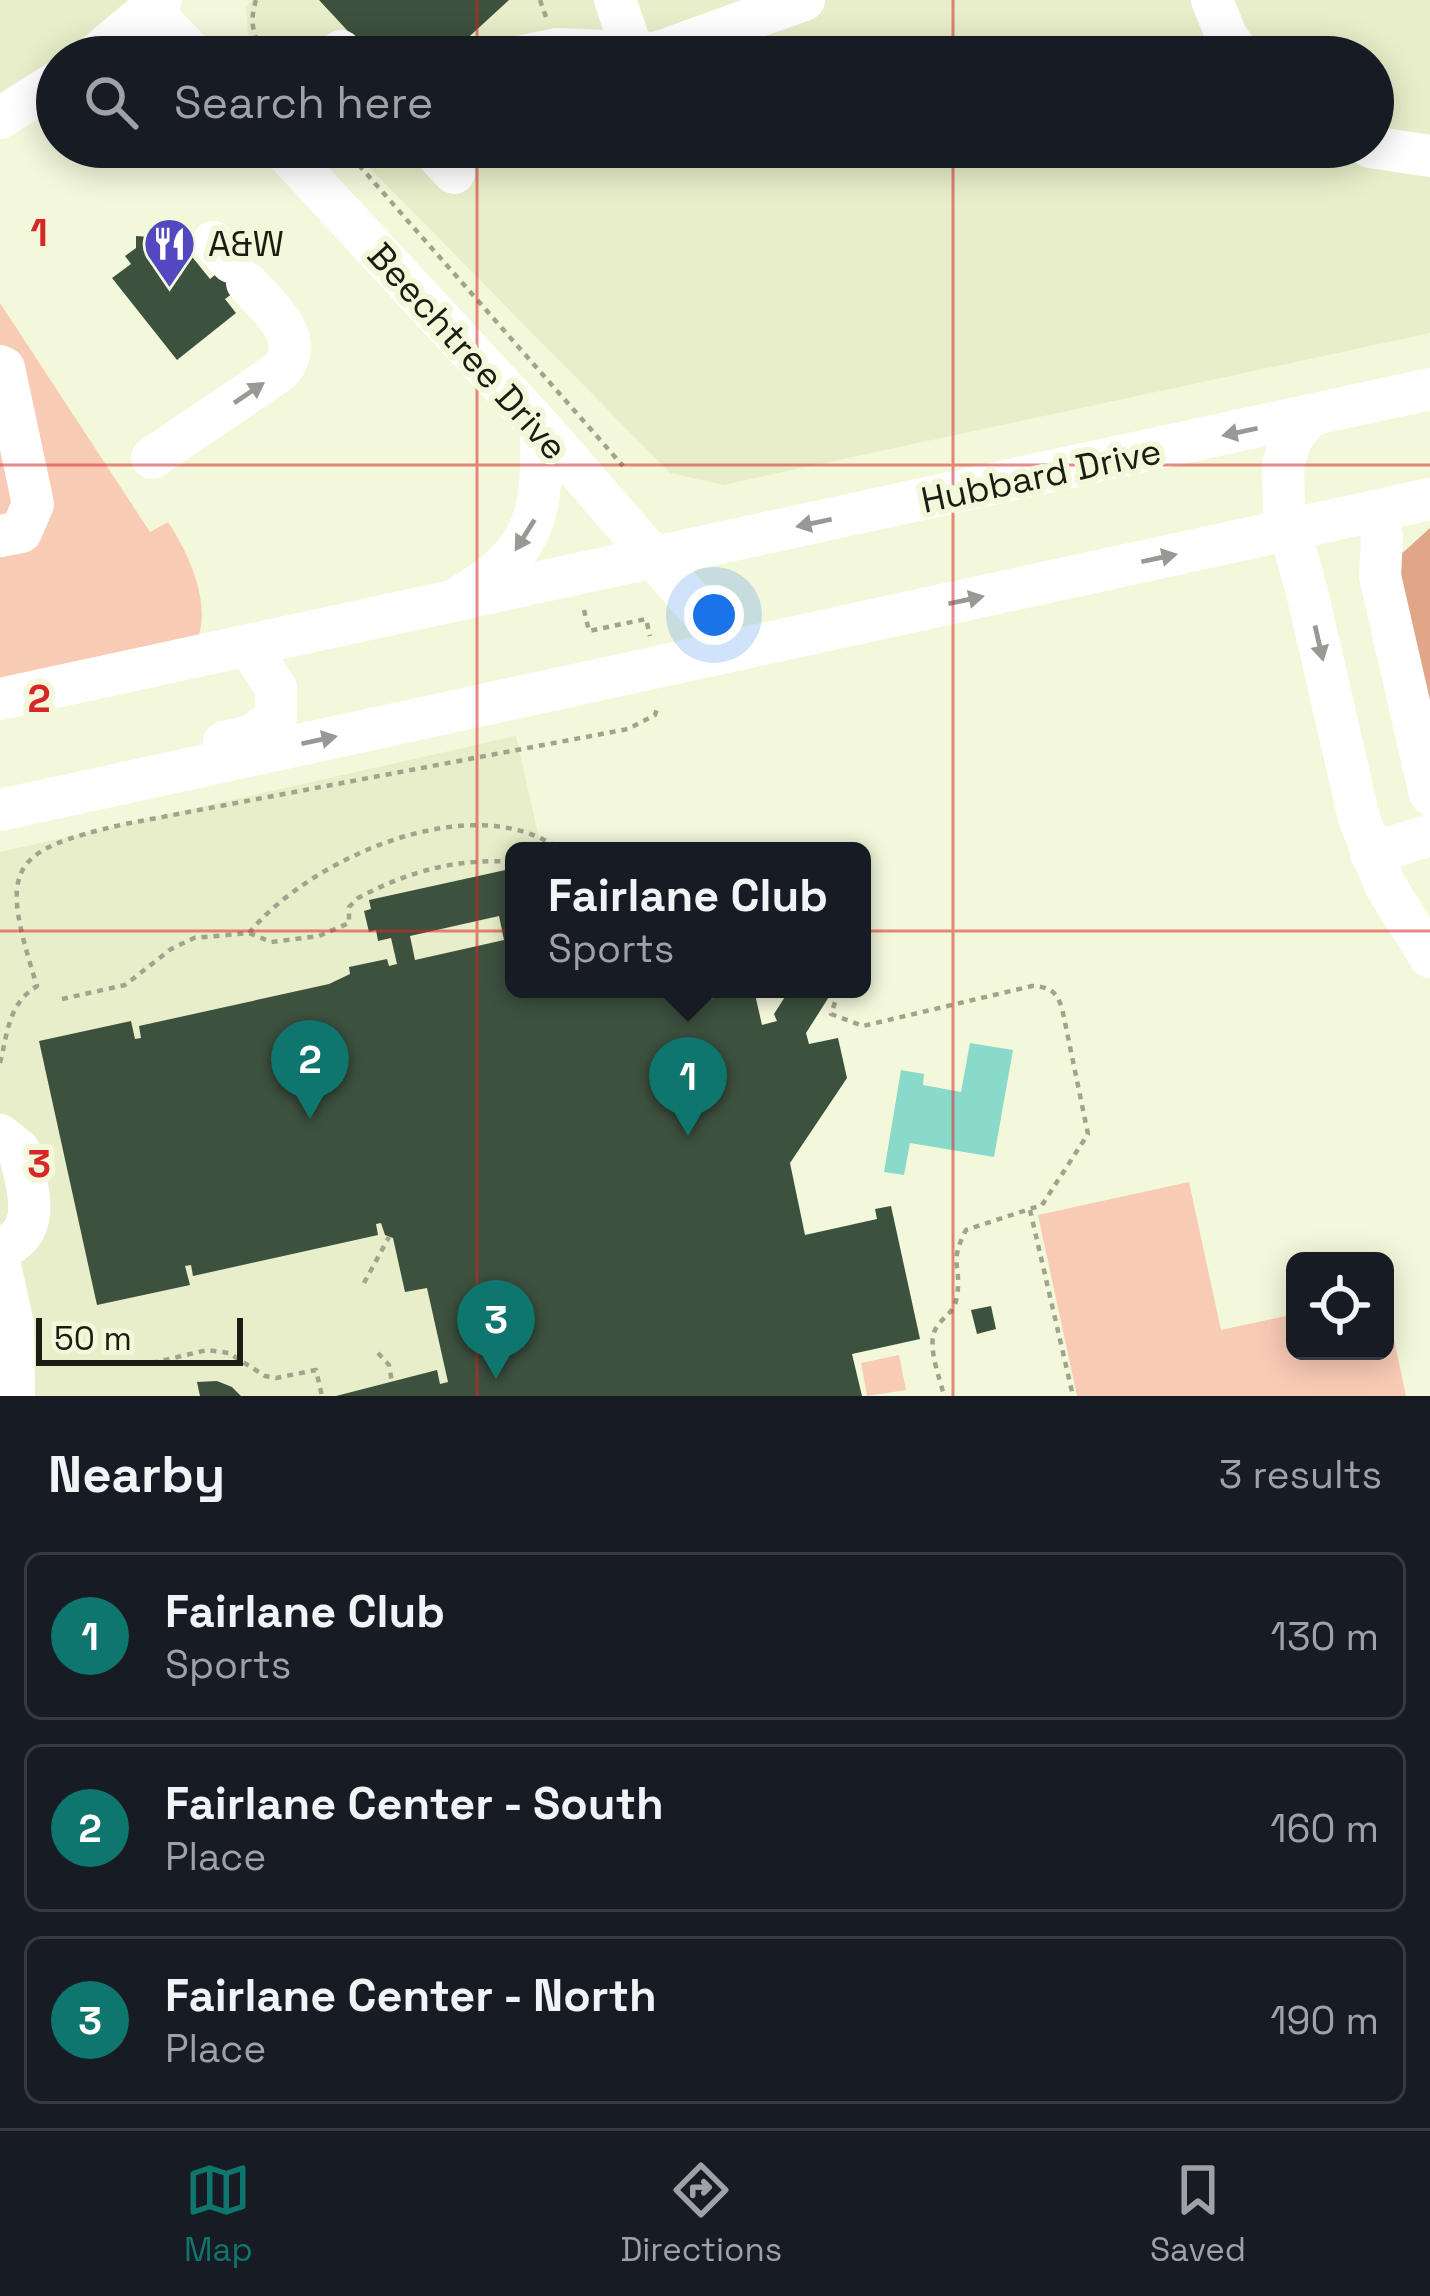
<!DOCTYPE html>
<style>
body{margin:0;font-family:"Space Grotesk",sans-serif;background:#20242c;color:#f1f3f6}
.controls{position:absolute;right:36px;bottom:36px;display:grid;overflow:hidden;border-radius:18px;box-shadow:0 6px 30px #0003}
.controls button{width:108px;height:108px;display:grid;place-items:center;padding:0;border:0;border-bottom:3px solid #363941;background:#171b24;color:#f1f3f6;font:60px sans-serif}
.scale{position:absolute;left:36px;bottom:30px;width:207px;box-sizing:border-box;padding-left:12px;border:6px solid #1b1c12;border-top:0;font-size:33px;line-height:42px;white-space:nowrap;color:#1b1c12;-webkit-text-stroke:9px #f3f8db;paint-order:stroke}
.you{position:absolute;left:714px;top:615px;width:42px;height:42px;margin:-30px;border:9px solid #fff;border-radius:50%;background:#1a73e8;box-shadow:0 0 0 18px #1a73e833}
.badge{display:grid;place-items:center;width:78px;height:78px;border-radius:50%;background:#0f766e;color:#fff;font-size:39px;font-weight:700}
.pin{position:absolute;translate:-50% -99px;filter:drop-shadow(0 3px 6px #0008)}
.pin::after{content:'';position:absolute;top:63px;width:42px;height:36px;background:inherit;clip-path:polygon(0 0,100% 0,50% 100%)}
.popup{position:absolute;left:505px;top:842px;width:366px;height:156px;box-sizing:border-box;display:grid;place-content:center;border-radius:18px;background:#171b24;filter:drop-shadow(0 3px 9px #0005);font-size:39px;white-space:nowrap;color:#9ea1a6}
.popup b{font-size:45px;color:#f1f3f6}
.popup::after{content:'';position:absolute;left:50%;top:100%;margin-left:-24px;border:24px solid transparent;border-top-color:#171b24}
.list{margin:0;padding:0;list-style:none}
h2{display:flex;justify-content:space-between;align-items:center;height:156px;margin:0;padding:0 48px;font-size:51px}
h2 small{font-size:39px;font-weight:400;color:#9ea1a6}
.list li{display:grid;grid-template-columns:78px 1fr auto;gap:36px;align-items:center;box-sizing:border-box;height:168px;margin:0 24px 24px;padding:0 24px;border:3px solid #363941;border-radius:18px}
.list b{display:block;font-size:45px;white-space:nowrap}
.list p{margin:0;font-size:39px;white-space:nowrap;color:#9ea1a6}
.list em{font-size:39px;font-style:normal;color:#9ea1a6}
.icon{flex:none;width:66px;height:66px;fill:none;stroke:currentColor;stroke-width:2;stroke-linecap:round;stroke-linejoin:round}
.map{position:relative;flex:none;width:1430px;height:1396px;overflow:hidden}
.search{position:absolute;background:#171b24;box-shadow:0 6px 30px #0003;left:36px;right:36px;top:36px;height:132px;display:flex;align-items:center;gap:30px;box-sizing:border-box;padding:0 42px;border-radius:66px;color:#9ea1a6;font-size:45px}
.sheet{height:732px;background:#171b24}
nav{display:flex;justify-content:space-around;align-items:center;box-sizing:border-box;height:168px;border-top:3px solid #363941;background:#171b24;font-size:33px;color:#9ea1a6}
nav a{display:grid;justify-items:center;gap:6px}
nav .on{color:#0f766e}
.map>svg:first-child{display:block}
</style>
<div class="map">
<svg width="1430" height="1396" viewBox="0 0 1430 1396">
<rect width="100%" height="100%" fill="#f3f8db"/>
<path fill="#e8eec9" d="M 0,0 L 161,0 L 93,57 L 57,57 L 57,82 L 0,118 Z
M 252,0 L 1430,0 L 1430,333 L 723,485 L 670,473 L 349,147 L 1373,147 L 1373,57 L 260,57 L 249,46 L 246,7 Z
M 516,736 L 542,851 L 514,851 L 514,989 L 534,1396 L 0,1396 L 0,852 Z"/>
<path fill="#f8cbb5" d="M 0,303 L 150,532 L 168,522 C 188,552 211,601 198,638 L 0,689 Z
M 1189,1182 L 1221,1330 L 1295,1314 L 1295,1351 L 1385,1351 L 1385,1297 L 1406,1396 L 1077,1396 L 1038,1215 Z
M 899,1355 L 906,1390 L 867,1396 L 861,1363 Z"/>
<path fill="#e1a687" d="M 1430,528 L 1430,718 L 1397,558 Z"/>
<path fill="#89dacb" d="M 970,1043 L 1013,1050 L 994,1157 L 910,1143 L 904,1175 L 884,1172 L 901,1070 L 924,1074 L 923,1085 L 961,1092 Z"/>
<path fill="#3d513f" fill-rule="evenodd" d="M 319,0 L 509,0 L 447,57 L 372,57 Z
M 162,227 L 168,235 L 172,232 L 210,279 L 231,262 L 247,283 L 225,299 L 236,313 L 177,360 L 112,278 L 131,264 L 125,256 L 136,248 L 136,236 L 150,237 Z
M 514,868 L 514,989 L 699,989 L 702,1001 L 717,997 L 721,989 L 740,993 L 754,990 L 762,1025 L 777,1021 L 774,1014 L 790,989 L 834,989 L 806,1033 L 809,1044 L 838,1038 L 847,1078 L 790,1163 L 805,1235 L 877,1219 L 875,1209 L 891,1206 L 920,1339 L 852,1354 L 862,1396 L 336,1396 L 437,1370 L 440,1384 L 448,1382 L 427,1288 L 405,1292 L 393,1238 L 385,1235 L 381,1223 L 376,1224 L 378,1235 L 193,1276 L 191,1265 L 185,1266 L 190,1285 L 97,1305 L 39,1041 L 131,1021 L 135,1039 L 141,1038 L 139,1026 L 329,984 L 350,974 L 349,967 L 387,959 L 389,966 L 397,964 L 391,938 L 378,941 L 376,930 L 369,932 L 364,911 L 371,909 L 369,900 ZM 499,916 L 504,940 L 415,960 L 410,936 Z
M 991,1306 L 996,1329 L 977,1334 L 971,1310 Z
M 217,1381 L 232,1387 L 241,1396 L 200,1396 L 197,1382 Z"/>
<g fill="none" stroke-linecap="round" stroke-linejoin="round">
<path stroke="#a0a48e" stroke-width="4.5" stroke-dasharray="6 6" stroke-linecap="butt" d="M 256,0 C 249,23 253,37 266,57
M 540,0 L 546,17
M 343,147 L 623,466
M 584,610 L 589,631 L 646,619 L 650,636
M 249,933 C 310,858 475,785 562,851
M 839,991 L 831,1014 L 863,1026 L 1032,986 C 1050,987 1056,991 1062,1008 L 1088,1134 L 1042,1205 L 966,1230 C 948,1265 962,1264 957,1296 C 955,1313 944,1315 936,1328 C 926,1345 940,1378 944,1396
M 62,999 L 125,985 L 171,949 L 194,938 L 249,933 L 271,942 L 319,936 L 349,923 L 349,907 L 358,898 C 409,871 457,858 514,862
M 0,1063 C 8,1032 8,1004 37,986 C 0,868 5,851 125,824 L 628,729 L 655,715 L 658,705
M 1030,1210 L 1073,1396
M 364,1283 L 389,1237
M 378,1353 L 389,1365 L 392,1382
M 152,1363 L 207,1350 L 229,1353 L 265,1376 L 276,1378 L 316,1370 L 322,1396"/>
<path stroke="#fff" stroke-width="42" d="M 615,0 L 633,52
M 1212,0 L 1226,35 L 1241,57
M 150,10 L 196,57
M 341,51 L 347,57
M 93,57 L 161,0
M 519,57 L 556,49 L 656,53 L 804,0
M 0,118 L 57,82
M 281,147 L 541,428 L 734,650
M 430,147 L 454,173
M 1370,147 L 1430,156
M 213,242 L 231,262
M 0,366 L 4,368 L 33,504 L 21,532 L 0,536
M 1309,416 L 1291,439 L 1283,465 L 1284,510 L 1307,592 L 1359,818 L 1385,885 L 1430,957
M 152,458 L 280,371 C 308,338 269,308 247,283
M 1375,511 L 1382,537 L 1380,576 L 1430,794
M 464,594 C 539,550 543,508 541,428
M 0,699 L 1430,389
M 224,742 L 252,736 L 276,717 L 276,688 L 250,648
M 0,810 L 1430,499
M 1371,854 L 1430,835
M 0,1135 L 19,1150 C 27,1188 45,1231 0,1249
M 0,1265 L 13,1325 L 14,1396"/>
</g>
<defs><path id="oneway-solid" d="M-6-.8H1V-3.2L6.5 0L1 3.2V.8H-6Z" transform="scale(3)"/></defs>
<g fill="#989994">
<use href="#oneway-solid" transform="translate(249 393) rotate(-34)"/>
<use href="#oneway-solid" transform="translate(1240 432) rotate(168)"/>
<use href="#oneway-solid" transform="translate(814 523) rotate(168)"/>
<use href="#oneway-solid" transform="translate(525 535) rotate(122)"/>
<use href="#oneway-solid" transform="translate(1159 558) rotate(-12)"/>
<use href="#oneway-solid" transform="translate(966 600) rotate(-12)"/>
<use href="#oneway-solid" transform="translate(1319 643) rotate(77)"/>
<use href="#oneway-solid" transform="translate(319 740) rotate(-12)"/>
</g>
<path fill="none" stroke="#d62828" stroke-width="3" stroke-opacity="0.55" d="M 477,0 L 477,57M 953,0 L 953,57M 477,147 L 477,1396M 953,147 L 953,1396M 0,465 L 1430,465M 0,931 L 1430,931"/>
<defs>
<symbol id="restaurant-pin" viewBox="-11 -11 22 30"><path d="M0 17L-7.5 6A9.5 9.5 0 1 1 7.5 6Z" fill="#5249c0" stroke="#f3f8db"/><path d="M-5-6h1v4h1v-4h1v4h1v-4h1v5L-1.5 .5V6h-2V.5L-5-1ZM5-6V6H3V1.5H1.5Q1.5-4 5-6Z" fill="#fff"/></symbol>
</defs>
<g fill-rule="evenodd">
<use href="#restaurant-pin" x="140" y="214" width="59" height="81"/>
</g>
<g text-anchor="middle" stroke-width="12" stroke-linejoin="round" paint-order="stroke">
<g font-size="36" fill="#1b1c12" stroke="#f3f8db" text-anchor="start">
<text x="208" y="256">A&amp;W</text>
</g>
<g font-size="36" fill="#1b1c12" stroke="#f3f8db">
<text transform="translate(468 351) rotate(48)" y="13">Beechtree Drive</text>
<text transform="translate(1041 475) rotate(-12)" y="13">Hubbard Drive</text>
</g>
</g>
<g font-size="39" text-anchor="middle" font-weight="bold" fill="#d62828" stroke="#f3f8db" stroke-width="12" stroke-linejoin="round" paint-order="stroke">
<text x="39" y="246">1</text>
<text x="39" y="712">2</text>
<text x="39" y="1177">3</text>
</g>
</svg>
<div class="controls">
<button><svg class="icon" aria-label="locate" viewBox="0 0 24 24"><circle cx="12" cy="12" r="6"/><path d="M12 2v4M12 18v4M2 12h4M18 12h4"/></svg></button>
</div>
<div class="scale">50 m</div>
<div class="you"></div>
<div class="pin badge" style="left:688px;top:1136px">1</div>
<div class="popup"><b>Fairlane Club</b>Sports</div>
<div class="pin badge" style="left:310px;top:1119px">2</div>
<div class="pin badge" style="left:496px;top:1379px">3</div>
<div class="search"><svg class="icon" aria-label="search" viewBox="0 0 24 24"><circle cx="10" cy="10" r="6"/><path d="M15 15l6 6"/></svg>Search here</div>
</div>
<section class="sheet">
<h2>Nearby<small>3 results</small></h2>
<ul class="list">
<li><span class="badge">1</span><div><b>Fairlane Club</b><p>Sports</p></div><em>130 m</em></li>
<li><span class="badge">2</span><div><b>Fairlane Center - South</b><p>Place</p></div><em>160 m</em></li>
<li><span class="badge">3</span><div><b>Fairlane Center - North</b><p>Place</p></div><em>190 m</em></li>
</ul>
</section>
<nav>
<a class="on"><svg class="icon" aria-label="map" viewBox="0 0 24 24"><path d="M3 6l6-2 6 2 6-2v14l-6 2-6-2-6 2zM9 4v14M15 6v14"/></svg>Map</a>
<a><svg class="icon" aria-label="directions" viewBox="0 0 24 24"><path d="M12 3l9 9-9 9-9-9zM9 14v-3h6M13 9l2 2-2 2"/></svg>Directions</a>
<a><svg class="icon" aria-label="saved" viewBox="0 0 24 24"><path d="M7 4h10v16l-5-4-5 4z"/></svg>Saved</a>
</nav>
